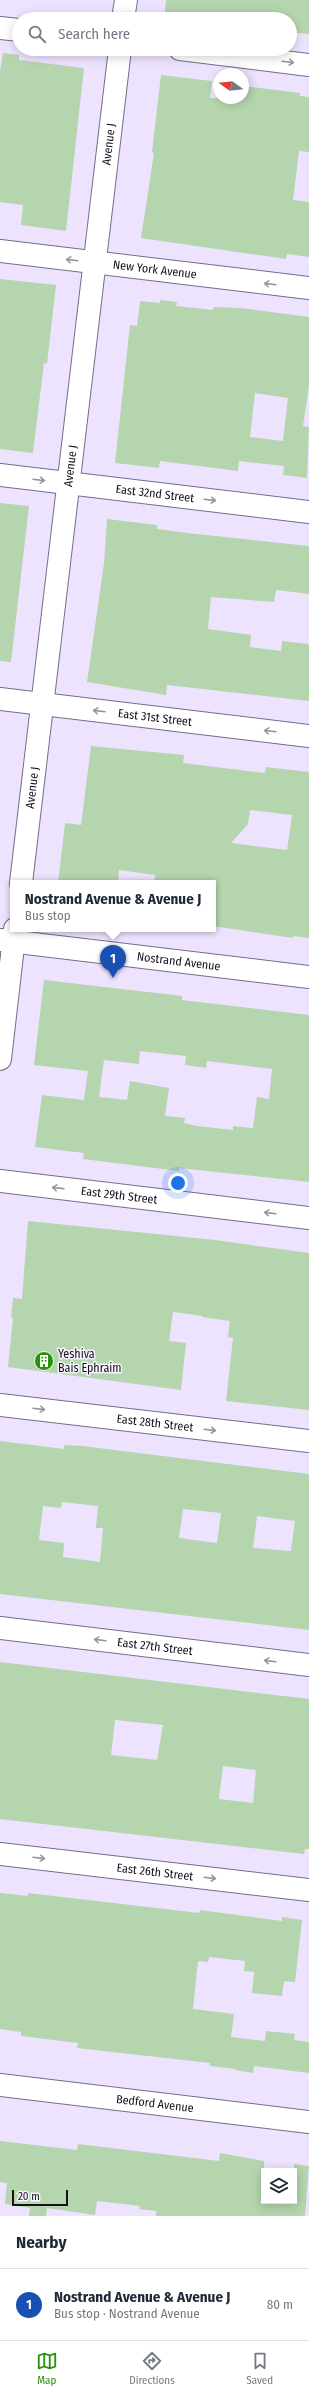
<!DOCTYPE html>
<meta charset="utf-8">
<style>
body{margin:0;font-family:"Fira Sans Condensed",sans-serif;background:#f2f2f3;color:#1f2937}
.controls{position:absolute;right:12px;bottom:12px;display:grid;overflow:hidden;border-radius:0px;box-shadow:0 2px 10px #0003}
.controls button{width:36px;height:36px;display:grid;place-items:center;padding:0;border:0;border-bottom:1px solid #e0e1e3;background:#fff;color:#1f2937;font:20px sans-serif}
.compass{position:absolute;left:213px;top:68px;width:36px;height:36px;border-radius:50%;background:#fff;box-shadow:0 2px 10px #0003;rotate:285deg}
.scale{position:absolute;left:12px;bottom:10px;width:56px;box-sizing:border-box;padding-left:4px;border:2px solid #16111c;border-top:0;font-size:11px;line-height:14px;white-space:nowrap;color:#16111c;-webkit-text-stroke:3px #f7f4fb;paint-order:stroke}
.you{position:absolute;left:178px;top:1183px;width:14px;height:14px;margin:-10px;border:3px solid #fff;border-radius:50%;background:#1a73e8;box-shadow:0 0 0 6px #1a73e833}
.badge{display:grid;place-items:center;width:26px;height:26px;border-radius:50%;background:#2b8f0a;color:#fff;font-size:13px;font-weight:700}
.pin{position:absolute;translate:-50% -33px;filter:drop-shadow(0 1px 2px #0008)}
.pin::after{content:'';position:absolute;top:21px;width:14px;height:12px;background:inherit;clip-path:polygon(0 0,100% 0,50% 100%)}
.popup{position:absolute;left:10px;top:880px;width:206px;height:52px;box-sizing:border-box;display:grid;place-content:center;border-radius:0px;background:#fff;filter:drop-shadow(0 1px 3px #0005);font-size:13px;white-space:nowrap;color:#747a83}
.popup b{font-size:15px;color:#1f2937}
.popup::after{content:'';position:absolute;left:50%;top:100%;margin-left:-8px;border:8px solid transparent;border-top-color:#fff}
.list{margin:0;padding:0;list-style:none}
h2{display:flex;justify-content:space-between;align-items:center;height:52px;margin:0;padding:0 16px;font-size:17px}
h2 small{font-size:13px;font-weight:400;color:#747a83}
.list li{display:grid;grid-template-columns:26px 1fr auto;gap:12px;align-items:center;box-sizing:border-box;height:72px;padding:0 16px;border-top:1px solid #e0e1e3}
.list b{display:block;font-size:15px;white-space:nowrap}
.list p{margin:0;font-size:13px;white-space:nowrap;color:#747a83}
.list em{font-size:13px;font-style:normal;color:#747a83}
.icon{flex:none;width:22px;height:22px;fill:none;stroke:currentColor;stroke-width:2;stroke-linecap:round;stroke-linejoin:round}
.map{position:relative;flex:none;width:309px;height:2216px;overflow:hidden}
.search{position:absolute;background:#fff;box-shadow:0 2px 10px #0003;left:12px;right:12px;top:12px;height:44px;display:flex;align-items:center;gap:10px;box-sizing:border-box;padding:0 14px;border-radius:22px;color:#747a83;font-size:15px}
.sheet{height:124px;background:#fff}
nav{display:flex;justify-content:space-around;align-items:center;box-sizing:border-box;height:56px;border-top:1px solid #e0e1e3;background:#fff;font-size:11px;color:#747a83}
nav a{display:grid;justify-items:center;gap:2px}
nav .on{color:#2b8f0a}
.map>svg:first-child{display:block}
</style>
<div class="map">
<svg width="309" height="2216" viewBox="0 0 309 2216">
<rect width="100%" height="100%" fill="#ede3fe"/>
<path fill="#b4d5ad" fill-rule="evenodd" d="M 166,0 L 309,0 L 309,34 L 290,32 L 290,19 L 164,19 Z
M 3,53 L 19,55 L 19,60 L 84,68 L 66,231 L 21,225 L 23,205 L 0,202 L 0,72 Z
M 161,75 L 212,81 L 210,98 L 243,98 L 244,86 L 300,93 L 300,96 L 309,97 L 309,152 L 299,151 L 293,200 L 309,202 L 309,257 L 287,254 L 286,259 L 141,238 L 154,153 L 152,152 Z
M 0,279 L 56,285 L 47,364 L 44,363 L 33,453 L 0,449 Z
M 160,300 L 177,302 L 176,306 L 213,310 L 214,307 L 240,308 L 309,317 L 309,386 L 303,426 L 309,427 L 307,478 L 283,475 L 284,466 L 239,461 L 238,471 L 160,461 L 159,468 L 115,463 L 130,325 L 137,326 L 140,301 L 160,303 ZM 255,393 L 288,398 L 283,441 L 250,437 Z
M 0,503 L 29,506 L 11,662 L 0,661 Z
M 107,519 L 157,525 L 157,529 L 187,533 L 309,546 L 309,594 L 276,590 L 274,602 L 211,597 L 208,629 L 251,635 L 250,647 L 281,651 L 282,641 L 309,644 L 309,701 L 167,685 L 166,695 L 87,682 L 104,563 Z
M 91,746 L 184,755 L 183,763 L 265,773 L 266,767 L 309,772 L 309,938 L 293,936 L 293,938 L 213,926 L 213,883 L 154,883 L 155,875 L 119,870 L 118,883 L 58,883 L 65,823 L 81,825 ZM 250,810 L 292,815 L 287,850 L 231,843 L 248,824 Z
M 44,980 L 182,996 L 182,1000 L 309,1015 L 309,1182 L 179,1168 L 179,1171 L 83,1159 L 84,1153 L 35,1147 L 42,1095 L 84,1100 L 88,1071 L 34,1065 ZM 140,1051 L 186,1056 L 185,1065 L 206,1068 L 207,1061 L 272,1069 L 269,1099 L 257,1097 L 253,1128 L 233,1126 L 233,1130 L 197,1126 L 184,1123 L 185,1118 L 165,1116 L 169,1088 L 130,1081 L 127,1100 L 99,1097 L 104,1060 L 139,1064 Z
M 28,1221 L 215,1240 L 309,1253 L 309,1410 L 226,1401 L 233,1338 L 228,1337 L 230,1321 L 202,1317 L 203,1316 L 173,1312 L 169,1341 L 186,1343 L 181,1390 L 8,1367 L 13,1318 L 11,1318 L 13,1298 L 22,1299 Z
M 0,1441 L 64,1449 L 64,1445 L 82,1446 L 309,1474 L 309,1630 L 0,1594 ZM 62,1502 L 98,1506 L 96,1528 L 103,1528 L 100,1562 L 63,1557 L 64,1543 L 39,1540 L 43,1506 L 61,1508 ZM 183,1509 L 221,1513 L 217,1543 L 179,1538 ZM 257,1516 L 295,1521 L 291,1551 L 253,1548 Z
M 0,1662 L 309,1699 L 309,1849 L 305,1849 L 304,1854 L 0,1819 ZM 115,1720 L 163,1725 L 157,1760 L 111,1755 ZM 223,1766 L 256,1770 L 253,1803 L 219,1799 Z
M 0,1893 L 28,1896 L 28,1893 L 199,1913 L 200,1910 L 282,1921 L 282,1917 L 302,1920 L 295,1982 L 284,1981 L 282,1996 L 252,1993 L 254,1972 L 244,1971 L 245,1961 L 209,1957 L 208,1962 L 198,1961 L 193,2009 L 234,2014 L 231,2037 L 265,2041 L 266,2031 L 295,2034 L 294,2040 L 309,2042 L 309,2073 L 254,2066 L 253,2073 L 235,2070 L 236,2069 L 210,2066 L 210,2063 L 77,2048 L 78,2043 L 21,2036 L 21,2032 L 0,2029 Z
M 0,2141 L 77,2150 L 78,2144 L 219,2161 L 220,2153 L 264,2161 L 264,2201 L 294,2201 L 294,2164 L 309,2166 L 305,2216 L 156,2216 L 156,2211 L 139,2209 L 140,2206 L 97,2201 L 95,2215 L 47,2208 L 46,2216 L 29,2216 L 30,2208 L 5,2204 L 7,2183 L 0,2182 Z"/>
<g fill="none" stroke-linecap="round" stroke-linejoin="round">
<defs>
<g id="minor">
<path d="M 123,19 L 126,0"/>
<path d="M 0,28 L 19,30"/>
<path d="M 180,49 L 309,65"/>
<path id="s1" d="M 0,251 L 309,288"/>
<path id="s2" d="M 0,475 L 309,512"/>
<path id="s3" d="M 0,699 L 309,736"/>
<path id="s4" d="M 21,883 L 120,49"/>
<path d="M 0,1059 L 15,929"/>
<path id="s5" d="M 0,1181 L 309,1218"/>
<path id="s6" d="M 0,1405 L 309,1441"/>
<path id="s7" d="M 0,1628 L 309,1665"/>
<path id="s8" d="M 0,1854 L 309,1890"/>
</g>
<g id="major">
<path id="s9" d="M 0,940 L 309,977"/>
<path id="s10" d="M 0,2085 L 309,2122"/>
</g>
</defs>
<use href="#minor" stroke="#776c89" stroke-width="24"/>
<use href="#major" stroke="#776c89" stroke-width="24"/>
<use href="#minor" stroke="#fff" stroke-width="22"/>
<use href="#major" stroke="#fff" stroke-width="22"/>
</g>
<defs><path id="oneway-shaft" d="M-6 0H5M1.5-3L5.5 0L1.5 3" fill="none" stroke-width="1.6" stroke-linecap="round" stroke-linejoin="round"/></defs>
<g stroke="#969499">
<use href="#oneway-shaft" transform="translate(288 62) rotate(7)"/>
<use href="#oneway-shaft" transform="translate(72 260) rotate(-173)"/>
<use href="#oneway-shaft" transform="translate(270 284) rotate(-173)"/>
<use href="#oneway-shaft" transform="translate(39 480) rotate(7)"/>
<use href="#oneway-shaft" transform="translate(210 500) rotate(7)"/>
<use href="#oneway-shaft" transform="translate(99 711) rotate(-173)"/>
<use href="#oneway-shaft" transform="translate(270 731) rotate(-173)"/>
<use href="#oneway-shaft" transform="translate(58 1188) rotate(-173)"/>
<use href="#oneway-shaft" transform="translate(270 1213) rotate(-173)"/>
<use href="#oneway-shaft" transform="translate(39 1409) rotate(7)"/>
<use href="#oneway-shaft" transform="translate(210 1430) rotate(7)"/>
<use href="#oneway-shaft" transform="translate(100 1640) rotate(-173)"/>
<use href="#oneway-shaft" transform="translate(270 1661) rotate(-173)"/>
<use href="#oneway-shaft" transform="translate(39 1858) rotate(7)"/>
<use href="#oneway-shaft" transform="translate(210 1878) rotate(7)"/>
</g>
<defs>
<symbol id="building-disc" viewBox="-11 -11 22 22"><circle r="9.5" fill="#2b8f0a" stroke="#f7f4fb"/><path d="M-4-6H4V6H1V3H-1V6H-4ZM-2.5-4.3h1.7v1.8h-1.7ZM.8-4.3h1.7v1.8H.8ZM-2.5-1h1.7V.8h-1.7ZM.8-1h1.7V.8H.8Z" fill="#fff"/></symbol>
</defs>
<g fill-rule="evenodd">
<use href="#building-disc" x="33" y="1350" width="22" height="22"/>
</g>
<g text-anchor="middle" stroke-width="3" stroke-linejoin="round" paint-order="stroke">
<g font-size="12" fill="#16111c" stroke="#f7f4fb">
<text dy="4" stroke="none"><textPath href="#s4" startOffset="744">Avenue J</textPath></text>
<text dy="4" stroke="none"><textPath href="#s1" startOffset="156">New York Avenue</textPath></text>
<text dy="4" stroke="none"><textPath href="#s4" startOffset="420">Avenue J</textPath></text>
<text dy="4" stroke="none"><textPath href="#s2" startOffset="156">East 32nd Street</textPath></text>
<text dy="4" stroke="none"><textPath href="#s3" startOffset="156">East 31st Street</textPath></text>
<text dy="4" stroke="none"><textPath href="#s4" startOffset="96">Avenue J</textPath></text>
<text dy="4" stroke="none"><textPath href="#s9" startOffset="180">Nostrand Avenue</textPath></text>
<text dy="4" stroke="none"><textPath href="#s5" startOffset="120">East 29th Street</textPath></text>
<text dy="4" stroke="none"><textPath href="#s6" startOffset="156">East 28th Street</textPath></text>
<text dy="4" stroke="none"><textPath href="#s7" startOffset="156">East 27th Street</textPath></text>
<text dy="4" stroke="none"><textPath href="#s8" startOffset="156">East 26th Street</textPath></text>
<text dy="4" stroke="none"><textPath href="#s10" startOffset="156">Bedford Avenue</textPath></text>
</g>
<g font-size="12" fill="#16111c" stroke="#f7f4fb" text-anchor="start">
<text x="58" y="1358">Yeshiva<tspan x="58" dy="14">Bais Ephraim</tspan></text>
</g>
</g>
</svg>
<div class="controls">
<button><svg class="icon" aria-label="layers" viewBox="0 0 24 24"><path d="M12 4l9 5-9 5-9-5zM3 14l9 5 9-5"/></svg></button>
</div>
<svg class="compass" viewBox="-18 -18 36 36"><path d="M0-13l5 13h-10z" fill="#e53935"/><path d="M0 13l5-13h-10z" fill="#747a83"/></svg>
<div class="scale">20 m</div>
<div class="you"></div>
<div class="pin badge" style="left:113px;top:978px;background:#1a4fb4">1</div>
<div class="popup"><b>Nostrand Avenue &amp; Avenue J</b>Bus stop</div>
<div class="search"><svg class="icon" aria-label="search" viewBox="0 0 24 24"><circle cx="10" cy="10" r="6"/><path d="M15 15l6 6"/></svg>Search here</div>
</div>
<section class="sheet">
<h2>Nearby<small></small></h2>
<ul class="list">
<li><span class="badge" style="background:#1a4fb4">1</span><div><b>Nostrand Avenue &amp; Avenue J</b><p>Bus stop · Nostrand Avenue</p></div><em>80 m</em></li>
</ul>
</section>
<nav>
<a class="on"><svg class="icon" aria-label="map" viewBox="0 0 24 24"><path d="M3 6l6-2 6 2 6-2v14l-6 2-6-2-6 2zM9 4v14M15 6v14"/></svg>Map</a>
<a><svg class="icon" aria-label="directions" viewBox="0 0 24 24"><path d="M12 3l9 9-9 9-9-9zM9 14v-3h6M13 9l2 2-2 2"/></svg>Directions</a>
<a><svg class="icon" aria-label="saved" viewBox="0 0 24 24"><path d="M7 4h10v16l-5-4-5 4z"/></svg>Saved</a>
</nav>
